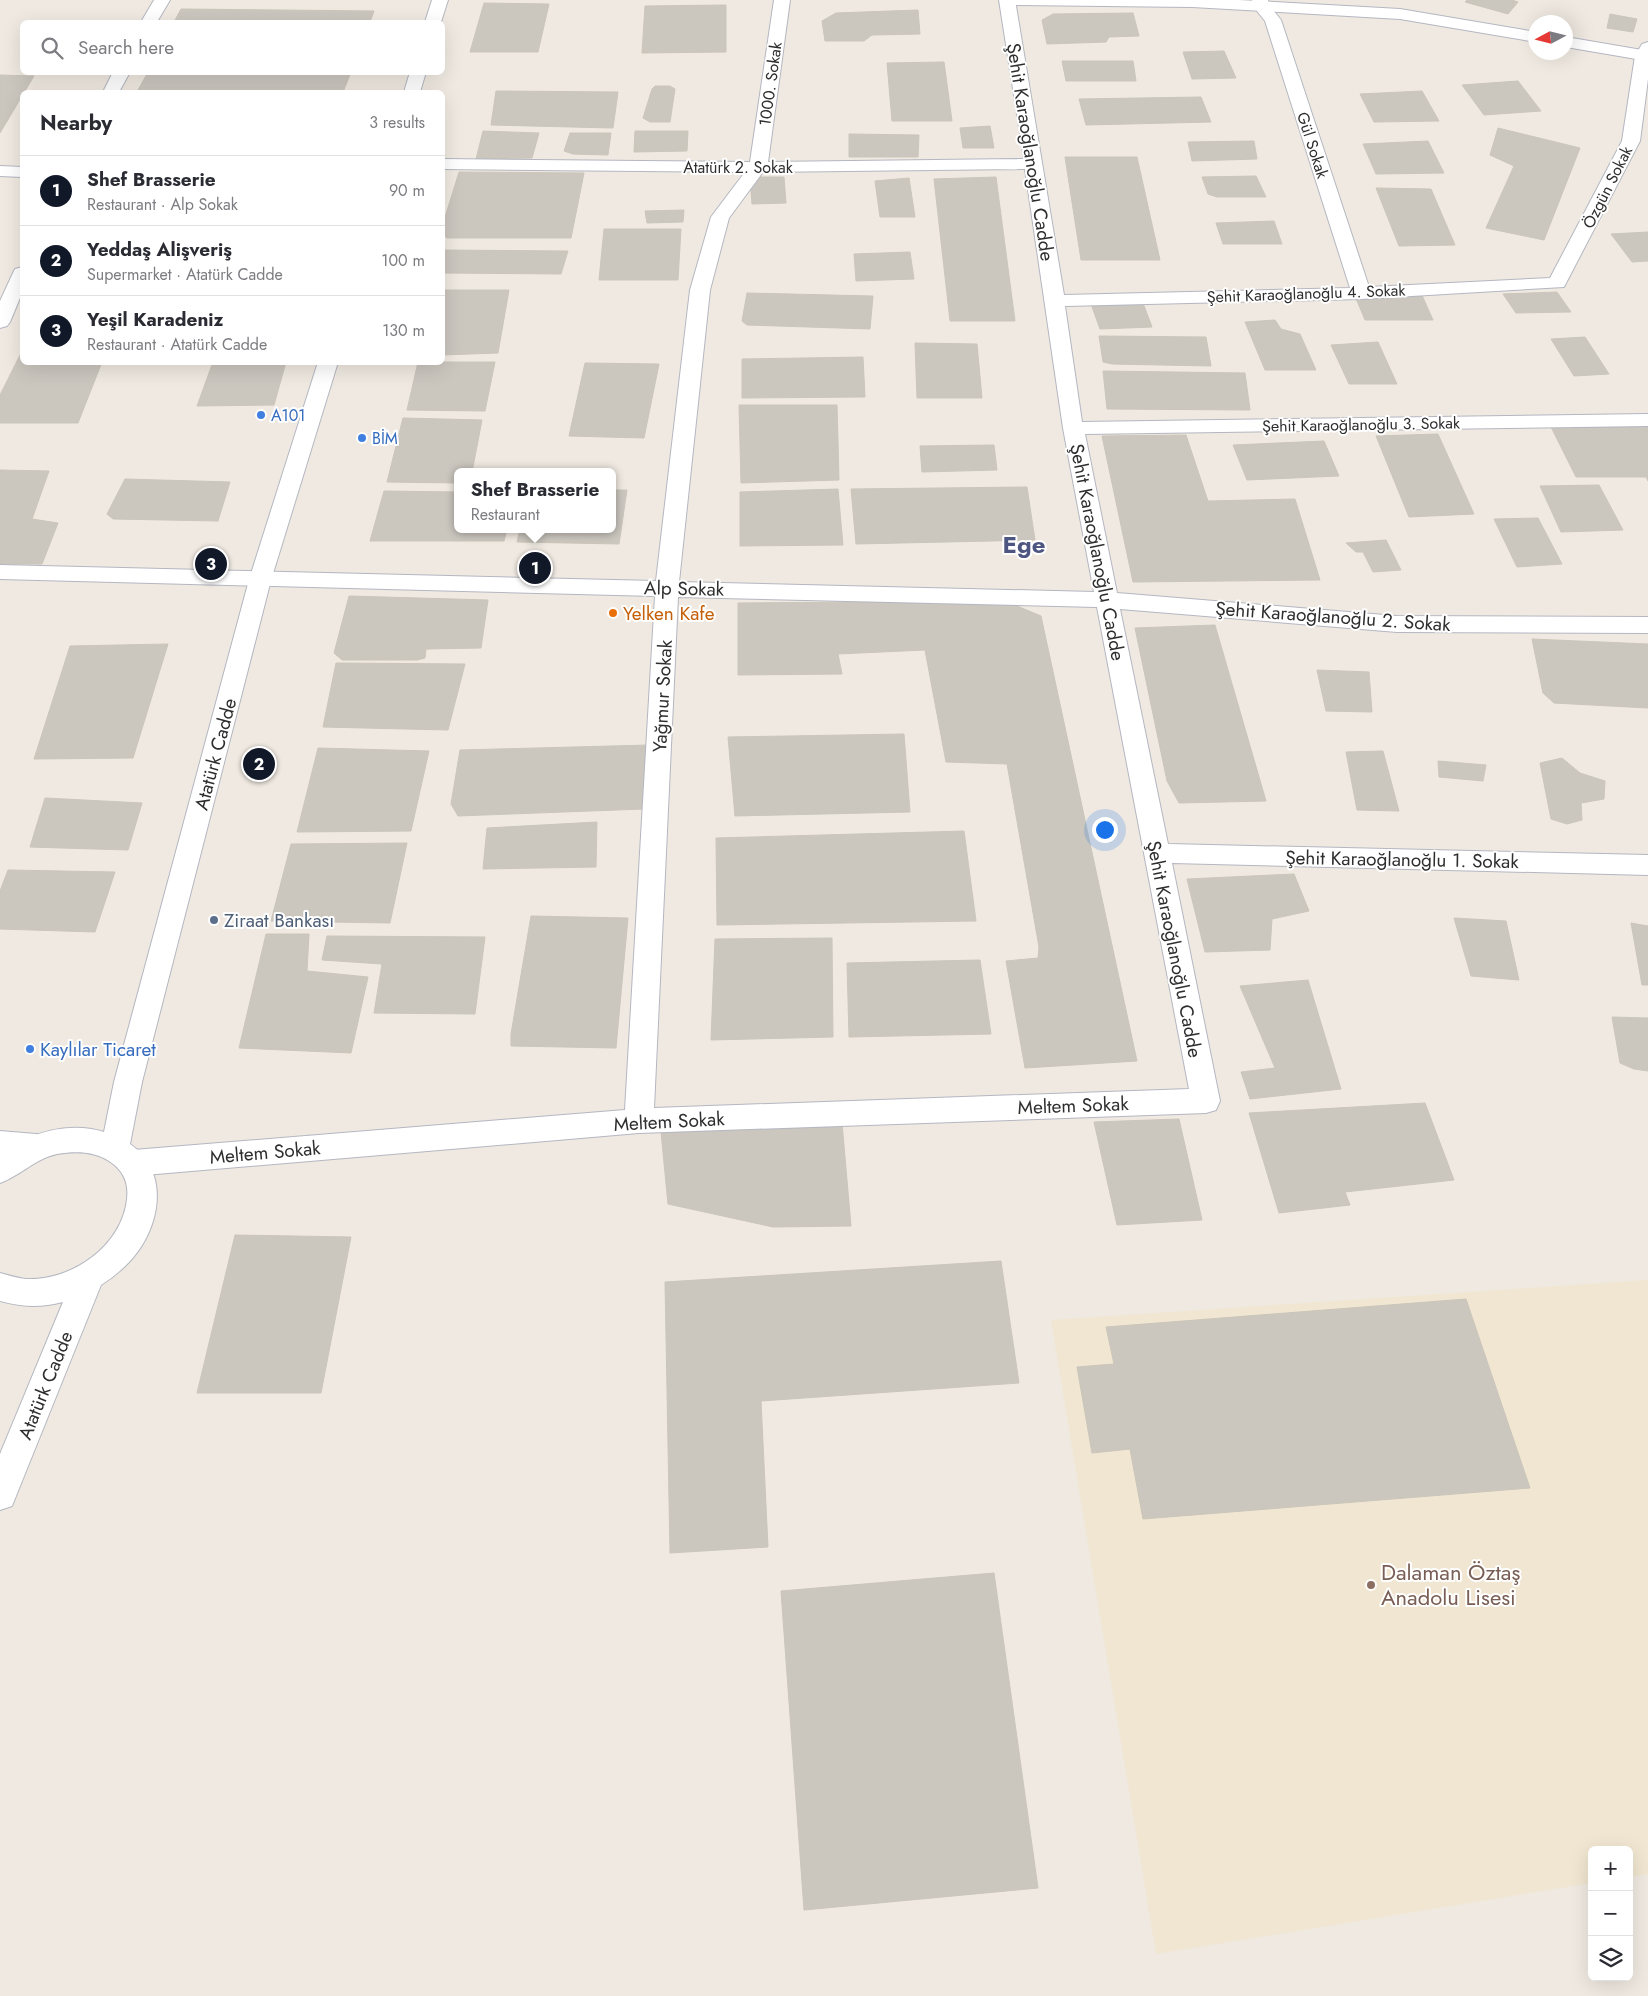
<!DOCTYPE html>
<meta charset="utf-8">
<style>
body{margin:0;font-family:Jost,sans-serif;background:#f2f2f3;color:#2b2b33}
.controls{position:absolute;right:15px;bottom:15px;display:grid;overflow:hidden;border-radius:8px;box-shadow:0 5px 20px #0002}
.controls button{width:45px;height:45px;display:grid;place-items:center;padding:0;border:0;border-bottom:1px solid #e1e1e2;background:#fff;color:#2b2b33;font:25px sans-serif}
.compass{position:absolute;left:1528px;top:15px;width:45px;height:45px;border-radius:50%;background:#fff;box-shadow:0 5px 20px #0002;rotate:263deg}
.you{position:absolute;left:1104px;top:829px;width:18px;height:18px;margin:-12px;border:4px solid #fff;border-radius:50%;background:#1a73e8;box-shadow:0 0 0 8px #1a73e833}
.badge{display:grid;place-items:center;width:32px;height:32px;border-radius:50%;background:#111827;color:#fff;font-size:16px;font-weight:700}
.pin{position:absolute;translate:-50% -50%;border:2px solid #fff;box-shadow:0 1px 5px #0006}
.popup{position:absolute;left:454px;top:468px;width:162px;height:65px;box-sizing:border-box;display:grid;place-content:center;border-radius:8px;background:#fff;filter:drop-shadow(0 1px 4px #0005);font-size:16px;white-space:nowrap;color:#7c7c81}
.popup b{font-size:19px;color:#2b2b33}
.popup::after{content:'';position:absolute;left:50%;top:100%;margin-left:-10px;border:10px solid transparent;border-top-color:#fff}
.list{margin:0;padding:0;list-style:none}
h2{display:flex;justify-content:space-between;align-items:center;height:65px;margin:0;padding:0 20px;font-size:21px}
h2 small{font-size:16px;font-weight:400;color:#7c7c81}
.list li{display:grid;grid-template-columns:32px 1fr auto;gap:15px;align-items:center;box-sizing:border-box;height:70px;padding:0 20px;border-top:1px solid #e1e1e2}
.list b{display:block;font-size:19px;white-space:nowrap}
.list p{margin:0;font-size:16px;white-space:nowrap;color:#7c7c81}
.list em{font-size:16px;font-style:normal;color:#7c7c81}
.icon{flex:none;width:28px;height:28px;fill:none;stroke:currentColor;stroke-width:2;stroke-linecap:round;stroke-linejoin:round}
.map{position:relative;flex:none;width:1648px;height:1996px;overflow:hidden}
.search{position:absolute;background:#fff;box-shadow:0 5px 20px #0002;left:20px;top:20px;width:425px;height:55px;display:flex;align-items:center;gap:12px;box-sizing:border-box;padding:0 18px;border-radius:8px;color:#7c7c81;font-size:19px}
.panel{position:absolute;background:#fff;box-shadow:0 5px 20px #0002;left:20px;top:90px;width:425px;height:275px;border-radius:8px}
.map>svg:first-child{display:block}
</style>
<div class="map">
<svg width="1648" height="1996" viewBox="0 0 1648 1996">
<rect width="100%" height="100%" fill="#efe9e1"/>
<path fill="#f0e6d1" d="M 1648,1280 L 1648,1874 L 1629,1877 L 1629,1850 L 1592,1850 L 1592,1883 L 1156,1954 L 1051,1320 Z"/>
<path fill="#cbc7bf" stroke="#cbc5ba" d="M 1467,0 L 1512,0 L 1518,2 L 1508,14 L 1465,2 Z
M 484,3 L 549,4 L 538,52 L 470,52 Z
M 726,5 L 726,52 L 642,53 L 645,6 Z
M 181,9 L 374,11 L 370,22 L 174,22 Z
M 918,10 L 920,34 L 872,35 L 864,41 L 825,41 L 822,21 L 836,13 Z
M 1133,13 L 1139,36 L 1109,37 L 1106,42 L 1047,44 L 1042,20 L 1053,14 Z
M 1610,14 L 1637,19 L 1633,32 L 1607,28 Z
M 1224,51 L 1236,78 L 1192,79 L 1183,52 Z
M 1062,61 L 1133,61 L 1136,81 L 1066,81 Z
M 944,62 L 952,121 L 892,121 L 887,63 Z
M 148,72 L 351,72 L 343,92 L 137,92 Z
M 0,75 L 34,76 L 0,133 Z
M 1518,81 L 1541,111 L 1484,115 L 1462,85 Z
M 655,86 L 670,86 L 675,89 L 670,122 L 650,122 L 643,118 L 652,89 Z
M 496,91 L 618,92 L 613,128 L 491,125 Z
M 1422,91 L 1439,121 L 1374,122 L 1360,94 Z
M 1201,97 L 1211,122 L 1086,125 L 1079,99 Z
M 990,126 L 994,148 L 963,148 L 960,128 Z
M 1498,128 L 1580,148 L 1544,240 L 1486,228 L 1514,166 L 1490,155 Z
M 483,131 L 539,133 L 532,158 L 476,159 Z
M 635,131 L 688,131 L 687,151 L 634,152 Z
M 570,133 L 611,133 L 608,155 L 573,154 L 564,151 Z
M 849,134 L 919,135 L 918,157 L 849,157 Z
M 1254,141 L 1257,159 L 1192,161 L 1188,142 Z
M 1428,141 L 1444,173 L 1376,174 L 1363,144 Z
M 1065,157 L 1137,157 L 1160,260 L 1081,260 Z
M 459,172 L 584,173 L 571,238 L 447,238 L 442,234 L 442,227 Z
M 1256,176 L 1266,197 L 1217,197 L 1208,194 L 1202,177 Z
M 750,177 L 784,177 L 786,203 L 752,204 Z
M 996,177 L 1015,321 L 950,321 L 934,179 Z
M 909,178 L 915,217 L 880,217 L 875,181 Z
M 1376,188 L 1431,189 L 1455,245 L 1399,246 Z
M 684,210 L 683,222 L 647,223 L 645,211 Z
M 1274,221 L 1282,244 L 1223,244 L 1216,223 Z
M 604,229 L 681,229 L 678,280 L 599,280 Z
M 1648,232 L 1648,261 L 1632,262 L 1611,234 Z
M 442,250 L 568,251 L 561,274 L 442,273 Z
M 910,252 L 914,279 L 856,281 L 854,254 Z
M 442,290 L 509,290 L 498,353 L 442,355 Z
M 1557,292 L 1571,312 L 1516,313 L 1503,294 Z
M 747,293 L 873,296 L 870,329 L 747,325 L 742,321 Z
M 1421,293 L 1433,320 L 1365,320 L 1355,296 Z
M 1143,303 L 1152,327 L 1100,329 L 1091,304 Z
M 1275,320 L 1281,329 L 1300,334 L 1316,370 L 1265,370 L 1245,322 Z
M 1099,336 L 1206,337 L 1211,366 L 1112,364 L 1103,362 Z
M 1585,337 L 1609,374 L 1574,376 L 1551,339 Z
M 1378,342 L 1397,384 L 1349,384 L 1331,345 Z
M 915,343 L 977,344 L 982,398 L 917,398 Z
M 22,351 L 22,362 L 102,362 L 78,423 L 0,423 L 0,395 Z
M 863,357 L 865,397 L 742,398 L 742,359 Z
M 213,362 L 286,362 L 274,405 L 197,406 Z
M 418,362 L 495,362 L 485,411 L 407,410 Z
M 585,363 L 659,364 L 644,438 L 569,436 Z
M 1103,371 L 1245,373 L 1250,410 L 1107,409 Z
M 739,405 L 837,405 L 839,480 L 741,483 Z
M 403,418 L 482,420 L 472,472 L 458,472 L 458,483 L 387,482 Z
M 1648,422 L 1648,481 L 1646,477 L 1576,477 L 1550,425 Z
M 1438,434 L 1474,514 L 1409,517 L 1376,436 Z
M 1186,435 L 1208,501 L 1295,499 L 1320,580 L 1133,582 L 1102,436 Z
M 1324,441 L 1339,476 L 1247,480 L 1233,445 Z
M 994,445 L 997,470 L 922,472 L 920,446 Z
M 0,470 L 49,471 L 32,519 L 58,523 L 42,564 L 0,564 Z
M 125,479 L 230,482 L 218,521 L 113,519 L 107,514 Z
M 1599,485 L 1623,530 L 1561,532 L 1540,486 Z
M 1027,487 L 1035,540 L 856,544 L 851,489 Z
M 838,489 L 843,545 L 740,546 L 740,492 Z
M 612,490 L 627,490 L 619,544 L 517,542 L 520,529 L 612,529 Z
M 384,491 L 458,492 L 458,529 L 507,529 L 504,541 L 370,541 Z
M 1538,518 L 1562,564 L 1517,567 L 1494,519 Z
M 1386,540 L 1401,570 L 1373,572 L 1363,552 L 1356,552 L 1346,543 Z
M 349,596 L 488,600 L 481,648 L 426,649 L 425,658 L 417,660 L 342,660 L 334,653 Z
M 1005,601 L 1041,616 L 1137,1061 L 1025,1068 L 1006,961 L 1038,958 L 1039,947 L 1007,764 L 946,762 L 925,650 L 838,654 L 842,674 L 738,675 L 738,603 Z
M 1215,625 L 1266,801 L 1179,803 L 1167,781 L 1135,628 Z
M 1532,639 L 1648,644 L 1648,708 L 1554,703 L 1543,693 Z
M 168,644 L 133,758 L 34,759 L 70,646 Z
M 336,663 L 465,664 L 448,730 L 323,727 Z
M 1317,670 L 1369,672 L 1372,712 L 1326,711 Z
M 904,734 L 910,812 L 735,816 L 728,737 Z
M 649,745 L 644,809 L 458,816 L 451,804 L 460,750 Z
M 318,748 L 429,751 L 411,831 L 297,832 Z
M 1383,751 L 1399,811 L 1357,810 L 1346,752 Z
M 1562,758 L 1580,773 L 1605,781 L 1604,799 L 1581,803 L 1582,820 L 1567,824 L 1551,819 L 1540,763 Z
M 1438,761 L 1486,765 L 1483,781 L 1439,777 Z
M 45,798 L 142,803 L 128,850 L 30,847 Z
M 597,822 L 596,867 L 483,869 L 487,828 Z
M 964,831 L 976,921 L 717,925 L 716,838 Z
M 407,843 L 390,923 L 271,921 L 291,844 Z
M 8,870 L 115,872 L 95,932 L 0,929 L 0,891 Z
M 1294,874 L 1309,911 L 1272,919 L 1270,950 L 1205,952 L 1187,879 Z
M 531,916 L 628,918 L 616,1048 L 511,1046 L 511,1034 Z
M 1454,918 L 1506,921 L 1519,980 L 1471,976 Z
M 1631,923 L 1648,926 L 1648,985 L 1642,985 Z
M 266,934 L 309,934 L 307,971 L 368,977 L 351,1053 L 239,1048 Z
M 327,936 L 485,937 L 475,1014 L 374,1013 L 382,964 L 322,960 Z
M 832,938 L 833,1037 L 711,1040 L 715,939 Z
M 980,960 L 991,1034 L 849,1037 L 847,963 Z
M 1308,980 L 1341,1089 L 1250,1099 L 1241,1072 L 1275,1068 L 1240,986 Z
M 1612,1017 L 1648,1018 L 1648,1071 L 1634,1069 L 1620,1063 Z
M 1425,1103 L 1454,1180 L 1345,1192 L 1350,1205 L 1279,1213 L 1249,1113 Z
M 1179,1119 L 1202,1220 L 1117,1225 L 1094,1122 Z
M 842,1123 L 851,1226 L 773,1227 L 668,1204 L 661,1132 Z
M 235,1235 L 351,1237 L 321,1393 L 197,1393 Z
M 1001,1261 L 1019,1383 L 761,1401 L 768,1547 L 670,1553 L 665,1282 Z
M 1466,1299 L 1530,1488 L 1143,1519 L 1130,1449 L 1092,1453 L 1077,1367 L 1114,1364 L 1106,1327 Z
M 994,1573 L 1038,1888 L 804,1910 L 781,1591 Z"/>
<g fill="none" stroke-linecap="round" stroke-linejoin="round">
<defs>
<path id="street" d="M 154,0 L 170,0 L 157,22 L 141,22 Z
M 774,0 L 790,0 L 768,162 L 1024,159 L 999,0 L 1015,0 L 1064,295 L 1350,288 L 1265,21 L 1253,6 L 1252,0 L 1268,0 L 1269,5 L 1281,20 L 1369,287 L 1550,278 L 1622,141 L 1635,56 L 1642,44 L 1648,42 L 1648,79 L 1640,141 L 1564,287 L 1361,299 L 1065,306 L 1082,422 L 1648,414 L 1648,426 L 1085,434 L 1117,593 L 1397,616 L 1648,617 L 1648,633 L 1397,632 L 1120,609 L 1168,844 L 1648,855 L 1648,875 L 1172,863 L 1220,1101 L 1216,1110 L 1206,1113 L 639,1133 L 133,1176 L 123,1172 L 118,1163 L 123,1154 L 133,1150 L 625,1110 L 655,596 L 0,579 L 0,565 L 656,581 L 690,290 L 711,217 L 745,172 L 442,169 L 442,159 L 750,162 ZM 1025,169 L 1063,428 L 1094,592 L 679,582 L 710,290 L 729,218 L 763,172 ZM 678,597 L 1097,607 L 1189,1089 L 654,1108 Z
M 113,72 L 130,72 L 119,92 L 103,92 Z
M 0,166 L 22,167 L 22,177 L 0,176 Z
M 22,267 L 22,293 L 10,322 L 7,326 L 0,328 L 0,301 L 13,273 L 15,269 Z
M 0,1131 L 36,1134 L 46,1138 L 51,1147 L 46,1156 L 36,1160 L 0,1157 Z"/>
<path id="secondary" d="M 432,0 L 448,0 L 441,22 L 425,22 Z
M 999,0 L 1239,0 L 1400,9 L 1536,32 L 1536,42 L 1400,19 L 1192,7 L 1007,5 L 1001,3 Z
M 1566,37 L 1648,51 L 1648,61 L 1566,47 Z
M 410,72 L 426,72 L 420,92 L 404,92 Z
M 318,362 L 338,362 L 271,580 L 142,1082 L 130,1144 C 171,1172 160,1228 131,1260 C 122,1270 112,1278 101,1285 L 12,1506 L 0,1510 L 0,1454 L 63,1302 C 40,1308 23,1307 0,1301 L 0,1273 C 8,1275 17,1278 26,1279 C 72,1281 122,1246 127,1199 C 129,1182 123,1170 109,1161 C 94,1151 75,1151 57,1154 C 35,1159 21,1175 0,1183 L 0,1153 C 30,1133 68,1121 104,1132 L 114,1082 L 249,580 Z"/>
</defs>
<use href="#street" stroke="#b4b7c1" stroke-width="2"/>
<use href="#secondary" stroke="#b4b7c1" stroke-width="2"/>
<use href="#street" fill="#fff" fill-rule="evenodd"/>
<use href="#secondary" fill="#fff" fill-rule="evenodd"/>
</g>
<g fill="#3f7fe0" stroke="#fff" stroke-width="2">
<circle cx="261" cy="415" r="5"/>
<circle cx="362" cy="438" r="5"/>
<circle cx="30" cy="1049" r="5"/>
</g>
<circle fill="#e8710a" stroke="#fff" stroke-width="2" cx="613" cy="613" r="5"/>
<circle fill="#5c6f8a" stroke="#fff" stroke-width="2" cx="214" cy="920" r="5"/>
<circle fill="#8d6e63" stroke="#fff" stroke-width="2" cx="1371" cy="1585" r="5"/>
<g text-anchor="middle" stroke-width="4" stroke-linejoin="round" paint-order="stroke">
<g font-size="16" fill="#2e2e2e" stroke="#fff">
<text transform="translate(770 84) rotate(-82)" y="6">1000. Sokak</text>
<text transform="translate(1313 145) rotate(72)" y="6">Gül Sokak</text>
<text x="738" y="173">Atatürk 2. Sokak</text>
<text transform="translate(1607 187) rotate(-63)" y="6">Özgün Sokak</text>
<text transform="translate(1306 293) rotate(-2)" y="6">Şehit Karaoğlanoğlu 4. Sokak</text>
<text transform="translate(1361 424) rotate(-1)" y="6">Şehit Karaoğlanoğlu 3. Sokak</text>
</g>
<g font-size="16" fill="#366cbe" stroke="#fff" text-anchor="start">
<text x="271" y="421">A101</text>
<text x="372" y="444">BİM</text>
</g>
<g font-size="19" fill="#2e2e2e" stroke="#fff">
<text transform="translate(1031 152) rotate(81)" y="7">Şehit Karaoğlanoğlu Cadde</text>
<text transform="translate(1098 552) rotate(79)" y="7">Şehit Karaoğlanoğlu Cadde</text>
<text transform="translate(684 588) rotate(1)" y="7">Alp Sokak</text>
<text transform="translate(1333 616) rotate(4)" y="7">Şehit Karaoğlanoğlu 2. Sokak</text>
<text transform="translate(662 696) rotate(-87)" y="7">Yağmur Sokak</text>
<text transform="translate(215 754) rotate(-75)" y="7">Atatürk Cadde</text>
<text transform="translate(1402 859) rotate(1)" y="7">Şehit Karaoğlanoğlu 1. Sokak</text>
<text transform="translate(1175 949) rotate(79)" y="7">Şehit Karaoğlanoğlu Cadde</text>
<text transform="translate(1073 1105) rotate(-2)" y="7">Meltem Sokak</text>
<text transform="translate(669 1121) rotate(-3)" y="7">Meltem Sokak</text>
<text transform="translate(265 1152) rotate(-5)" y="7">Meltem Sokak</text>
<text transform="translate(45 1385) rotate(-68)" y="7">Atatürk Cadde</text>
</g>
<g font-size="19" fill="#c56008" stroke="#fff" text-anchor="start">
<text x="623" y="620">Yelken Kafe</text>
</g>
<g font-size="19" fill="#4e5e75" stroke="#fff" text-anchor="start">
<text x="224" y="927">Ziraat Bankası</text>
</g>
<g font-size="19" fill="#366cbe" stroke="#fff" text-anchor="start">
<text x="40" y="1056">Kaylılar Ticaret</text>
</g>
<g font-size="22" fill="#785e54" stroke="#fff" text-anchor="start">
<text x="1381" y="1580">Dalaman Öztaş<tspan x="1381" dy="25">Anadolu Lisesi</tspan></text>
</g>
<g font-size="24" font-weight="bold" fill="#4d5680" stroke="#fff">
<text x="1024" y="553">Ege</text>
</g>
</g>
</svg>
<div class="controls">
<button>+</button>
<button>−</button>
<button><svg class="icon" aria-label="layers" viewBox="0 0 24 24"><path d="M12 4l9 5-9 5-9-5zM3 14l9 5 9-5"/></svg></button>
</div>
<svg class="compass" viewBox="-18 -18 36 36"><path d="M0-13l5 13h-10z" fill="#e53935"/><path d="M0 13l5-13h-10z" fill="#7c7c81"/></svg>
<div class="you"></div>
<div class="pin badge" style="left:535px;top:568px">1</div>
<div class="popup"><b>Shef Brasserie</b>Restaurant</div>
<div class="pin badge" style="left:259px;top:764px">2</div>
<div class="pin badge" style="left:211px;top:564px">3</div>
<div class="search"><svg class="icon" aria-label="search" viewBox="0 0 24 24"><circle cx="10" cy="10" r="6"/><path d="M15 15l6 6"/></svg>Search here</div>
<section class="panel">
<h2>Nearby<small>3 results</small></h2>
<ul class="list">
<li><span class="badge">1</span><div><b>Shef Brasserie</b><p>Restaurant · Alp Sokak</p></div><em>90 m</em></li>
<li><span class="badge">2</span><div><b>Yeddaş Alişveriş</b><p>Supermarket · Atatürk Cadde</p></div><em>100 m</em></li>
<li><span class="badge">3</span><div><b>Yeşil Karadeniz</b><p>Restaurant · Atatürk Cadde</p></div><em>130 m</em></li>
</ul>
</section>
</div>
